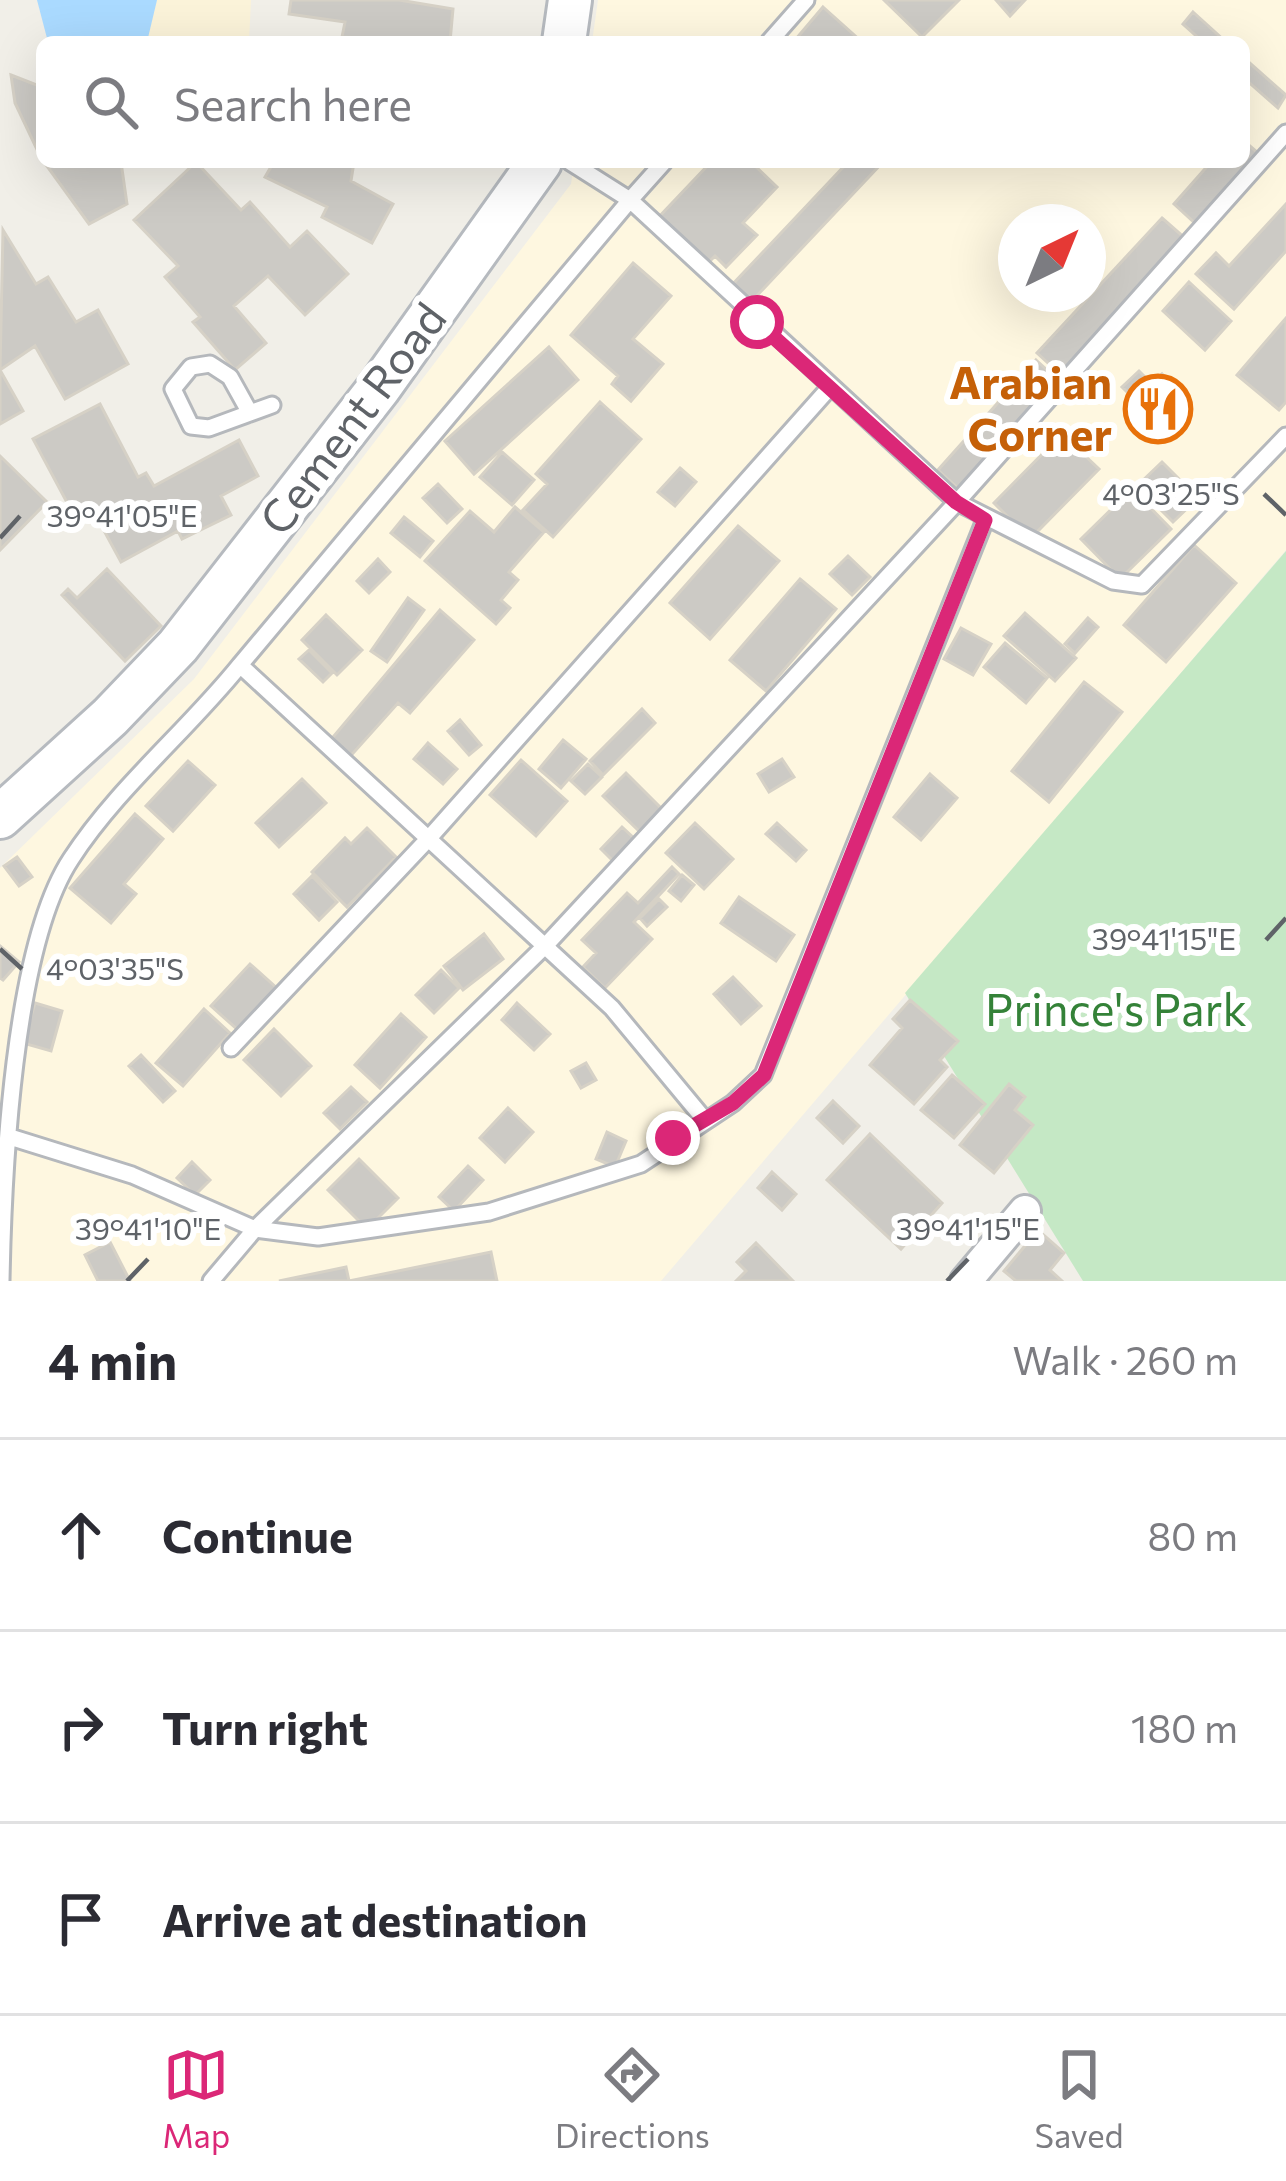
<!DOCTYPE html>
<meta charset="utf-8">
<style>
body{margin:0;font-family:Commissioner,sans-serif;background:#f2f2f3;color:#2b2b33}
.compass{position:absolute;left:998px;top:204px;width:108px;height:108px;border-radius:50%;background:#fff;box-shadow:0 12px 48px #0002;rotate:43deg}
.stop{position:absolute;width:36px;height:36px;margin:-27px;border:9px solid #db2777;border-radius:50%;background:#fff}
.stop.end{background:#db2777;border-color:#fff;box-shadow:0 3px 12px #0008}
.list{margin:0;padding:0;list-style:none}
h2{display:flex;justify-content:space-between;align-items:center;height:156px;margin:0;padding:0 48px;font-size:51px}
h2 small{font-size:39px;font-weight:400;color:#7c7c81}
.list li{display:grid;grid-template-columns:78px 1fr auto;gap:36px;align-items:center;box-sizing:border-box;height:192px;padding:0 48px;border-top:3px solid #e1e1e2}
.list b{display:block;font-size:45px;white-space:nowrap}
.list em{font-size:39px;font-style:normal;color:#7c7c81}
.icon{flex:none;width:66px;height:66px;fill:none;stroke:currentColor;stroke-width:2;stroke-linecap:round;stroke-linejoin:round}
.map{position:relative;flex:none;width:1286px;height:1281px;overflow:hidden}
.search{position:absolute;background:#fff;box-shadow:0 12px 48px #0002;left:36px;right:36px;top:36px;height:132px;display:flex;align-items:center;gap:30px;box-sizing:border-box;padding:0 42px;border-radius:18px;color:#7c7c81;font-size:45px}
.sheet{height:732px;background:#fff}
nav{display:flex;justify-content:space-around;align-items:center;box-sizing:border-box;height:168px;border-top:3px solid #e1e1e2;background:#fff;font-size:33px;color:#7c7c81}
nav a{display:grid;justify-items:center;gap:6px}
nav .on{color:#db2777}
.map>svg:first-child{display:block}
</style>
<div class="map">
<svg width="1286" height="1281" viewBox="0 0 1286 1281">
<rect width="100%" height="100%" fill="#f1efe8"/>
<path fill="#fef7e0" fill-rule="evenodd" d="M 598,0 L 1286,0 L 1286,550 L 661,1281 L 0,1281 L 0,868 L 194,679 L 571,184 L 574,162 L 1244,162 L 1244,42 L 592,42 ZM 1016,222 L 1088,222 L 1088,294 L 1016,294 Z"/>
<path fill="#c5e8c5" d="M 1286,551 L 1286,1281 L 1083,1281 L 905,993 Z"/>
<path fill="#fbf3d9" d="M 157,0 L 251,0 L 249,42 L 146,42 Z"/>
<path fill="#aadaff" d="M 37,0 L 157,0 L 147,42 L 48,42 Z"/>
<path fill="#cccac5" stroke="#d6d1c6" stroke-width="3" d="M 291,0 L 399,0 L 453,9 L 450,42 L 342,37 L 345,22 L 289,14 Z
M 884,0 L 959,0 L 922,37 Z
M 996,0 L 1025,0 L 1010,16 Z
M 823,7 L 862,42 L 796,39 Z
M 1193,12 L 1226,42 L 1203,42 L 1183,24 Z
M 1244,58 L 1286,95 L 1278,108 L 1244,78 Z
M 11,75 L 42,87 L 42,160 L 15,103 Z
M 1244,141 L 1258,153 L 1196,224 L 1174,204 L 1211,162 L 1244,162 Z
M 44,162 L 121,162 L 127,204 L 89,224 Z
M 196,162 L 241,210 L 250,202 L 290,247 L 307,231 L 348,274 L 305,315 L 268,276 L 234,306 L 266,343 L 235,370 L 193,322 L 200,317 L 165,277 L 178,266 L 134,220 Z
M 267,162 L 354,162 L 351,181 L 393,204 L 372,243 L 322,217 L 327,207 L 265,177 L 272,165 Z
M 711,162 L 751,162 L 777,187 L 743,223 L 757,235 L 726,267 L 715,256 L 705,266 L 656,220 Z
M 848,162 L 883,162 L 749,304 L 730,287 Z
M 1286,204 L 1286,251 L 1234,309 L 1196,274 L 1216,253 L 1229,266 Z
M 1162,218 L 1185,238 L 1060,374 L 1037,353 Z
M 3,230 L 36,284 L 48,277 L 76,322 L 98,310 L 128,364 L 65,399 L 35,346 L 0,370 Z
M 633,263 L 671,296 L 633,339 L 663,364 L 631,401 L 612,384 L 618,376 L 571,335 Z
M 1189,282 L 1231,321 L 1205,350 L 1163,311 Z
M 1286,318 L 1286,402 L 1279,410 L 1237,375 Z
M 549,347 L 578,380 L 474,474 L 445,441 Z
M 1036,360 L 1057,379 L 959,489 L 938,470 Z
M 0,370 L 23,411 L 0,424 Z
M 1139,371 L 1152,384 L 1162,374 L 1183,396 L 1158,422 L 1122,387 Z
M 600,402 L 641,439 L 553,537 L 523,510 L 547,484 L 536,474 Z
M 100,404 L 138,477 L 146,473 L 154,486 L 239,440 L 258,476 L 221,496 L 231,515 L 182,539 L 178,531 L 121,562 L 95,514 L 78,523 L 33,439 Z
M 1062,434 L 1099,469 L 1030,539 L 994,503 Z
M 502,452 L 534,480 L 512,505 L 480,477 Z
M 0,456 L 47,502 L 0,550 Z
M 1162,462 L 1198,498 L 1173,522 L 1137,486 Z
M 680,468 L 696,482 L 675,506 L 658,492 Z
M 438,484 L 462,509 L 447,523 L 423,498 Z
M 1132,489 L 1171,529 L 1120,579 L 1081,539 Z
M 515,507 L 544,532 L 509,572 L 518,580 L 501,600 L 510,608 L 496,624 L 425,561 L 470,511 L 494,532 Z
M 404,517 L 433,541 L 420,557 L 391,533 Z
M 738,526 L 779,561 L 710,639 L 670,603 Z
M 1194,545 L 1236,583 L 1166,662 L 1124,625 Z
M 848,556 L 870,577 L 852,595 L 830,574 Z
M 378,559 L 390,572 L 369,593 L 357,581 Z
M 107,569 L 161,626 L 125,661 L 62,595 L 68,589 L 77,598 Z
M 800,579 L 836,609 L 766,691 L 730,660 Z
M 408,598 L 424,610 L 387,662 L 371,651 Z
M 440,610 L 474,640 L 410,713 L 398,703 L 347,760 L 328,743 Z
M 1025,613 L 1076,658 L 1055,681 L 1004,636 Z
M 326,615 L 362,650 L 337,675 L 302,640 Z
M 1088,618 L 1098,627 L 1075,653 L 1065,644 Z
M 961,628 L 991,644 L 973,675 L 944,659 Z
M 1005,643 L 1047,678 L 1026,703 L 984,667 Z
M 309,650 L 332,673 L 323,682 L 299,659 Z
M 1084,682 L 1122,712 L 1049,802 L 1012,771 Z
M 642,709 L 655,723 L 603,775 L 590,761 Z
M 460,720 L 481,745 L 469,755 L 448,731 Z
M 563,740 L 586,759 L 561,788 L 539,769 Z
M 428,743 L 457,769 L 443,784 L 414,759 Z
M 782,759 L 794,777 L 769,792 L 758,774 Z
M 521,760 L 567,801 L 536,836 L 490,795 Z
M 188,761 L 215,785 L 173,831 L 146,806 Z
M 588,764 L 602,777 L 585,794 L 571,781 Z
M 626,773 L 665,812 L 642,834 L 603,796 Z
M 930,774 L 957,798 L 921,840 L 894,817 Z
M 302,779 L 326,803 L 279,847 L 256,823 Z
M 135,814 L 163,839 L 124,884 L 136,894 L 111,923 L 70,888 Z
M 695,823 L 733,859 L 704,889 L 666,853 Z
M 777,823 L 806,850 L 796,861 L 766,834 Z
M 622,827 L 636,840 L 614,862 L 601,849 Z
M 367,828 L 396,857 L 347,907 L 312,872 L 345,838 L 351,844 Z
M 17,857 L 32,877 L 19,886 L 4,866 Z
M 672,867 L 679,874 L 634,922 L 652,939 L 605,988 L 583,967 L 596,953 L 582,940 L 627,893 L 638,903 Z
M 682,875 L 694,885 L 681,901 L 669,891 Z
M 312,876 L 337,902 L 319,920 L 294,894 Z
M 739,897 L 794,935 L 776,961 L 721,923 Z
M 659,899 L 667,907 L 647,926 L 640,918 Z
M 484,934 L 503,959 L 463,990 L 444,966 Z
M 0,946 L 19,962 L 3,980 L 0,978 Z
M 250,964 L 278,989 L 239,1031 L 211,1006 Z
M 441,970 L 459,988 L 434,1013 L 416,995 Z
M 733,977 L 761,1006 L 741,1024 L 714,994 Z
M 910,1000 L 958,1041 L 940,1060 L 947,1067 L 914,1104 L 870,1065 L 902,1028 L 893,1019 Z
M 35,1003 L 62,1011 L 51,1051 L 23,1043 Z
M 517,1003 L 550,1034 L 534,1050 L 502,1020 Z
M 204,1009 L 230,1033 L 183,1086 L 156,1063 Z
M 401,1014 L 426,1037 L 380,1088 L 355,1065 Z
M 274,1029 L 311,1066 L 281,1096 L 244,1060 Z
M 141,1055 L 175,1091 L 163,1102 L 129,1066 Z
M 586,1063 L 596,1080 L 581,1088 L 571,1071 Z
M 952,1075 L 985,1104 L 954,1138 L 921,1110 Z
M 1009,1084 L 1025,1097 L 1015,1110 L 1033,1125 L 994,1173 L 960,1145 Z
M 351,1087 L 367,1102 L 340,1129 L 324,1113 Z
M 833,1101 L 859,1126 L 843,1143 L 817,1118 Z
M 508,1108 L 533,1132 L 505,1162 L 480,1138 Z
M 607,1132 L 626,1141 L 615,1167 L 596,1159 Z
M 870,1134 L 942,1203 L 901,1249 L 827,1180 Z
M 359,1159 L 398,1198 L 367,1229 L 328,1190 Z
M 192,1162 L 210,1180 L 195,1195 L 177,1178 Z
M 468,1166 L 483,1180 L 454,1211 L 439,1197 Z
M 772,1172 L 796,1194 L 782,1210 L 758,1188 Z
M 1038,1230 L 1064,1253 L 1050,1270 L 1062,1281 L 1016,1281 L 1004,1271 Z
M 110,1242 L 130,1281 L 98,1281 L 85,1255 Z
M 756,1243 L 793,1281 L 736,1281 L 746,1271 L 737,1262 Z
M 491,1252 L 497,1281 L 349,1281 Z
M 346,1267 L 349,1281 L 279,1281 Z"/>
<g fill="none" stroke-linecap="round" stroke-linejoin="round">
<defs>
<path id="service" d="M 769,42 L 806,0
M 664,162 L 630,200 L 957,502 L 1113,581 L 1142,585 L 1286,436
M 250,413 L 230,377 L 210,364 L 191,367 L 173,389 L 191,426 L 209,428 L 272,405
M 240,665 L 630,200 L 570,162
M 231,1048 L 430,837 L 831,386
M 10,1137 L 132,1175 L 255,1229 L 318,1237 L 489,1212 L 641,1164 L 733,1103 L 763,1075 L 985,520
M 1,1281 C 3,1174 13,947 71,859 C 117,788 187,731 240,665 L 612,1008 L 704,1119
M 211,1281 L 255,1229 L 546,945 L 957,502 L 1286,133"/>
<path id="minor" d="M 966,1281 L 1025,1211"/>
<path id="secondary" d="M 564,42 L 570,0
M 0,817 L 110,717 L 178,646 L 379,388 L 540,162"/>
</defs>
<use href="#service" stroke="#b5b8bc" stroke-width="21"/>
<use href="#minor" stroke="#b5b8bc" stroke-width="36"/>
<use href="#secondary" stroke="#b6babf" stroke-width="48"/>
<use href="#service" stroke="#fff" stroke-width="15"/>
<use href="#minor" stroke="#fff" stroke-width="30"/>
<use href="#secondary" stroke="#fff" stroke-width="42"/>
</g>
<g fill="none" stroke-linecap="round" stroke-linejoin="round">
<path stroke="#db2777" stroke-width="15" d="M 673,1138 L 733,1103 L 764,1075 L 985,520 L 956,502 L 757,322"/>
</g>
<path fill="none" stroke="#5f6368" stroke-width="4.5" d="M 1264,494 L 1286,515M 0,538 L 20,516M 1266,940 L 1286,918M 0,949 L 22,969M 127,1281 L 148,1259M 947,1281 L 968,1259"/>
<defs>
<symbol id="restaurant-ring" viewBox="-11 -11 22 22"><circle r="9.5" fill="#fff" stroke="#e8710a" stroke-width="1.5"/><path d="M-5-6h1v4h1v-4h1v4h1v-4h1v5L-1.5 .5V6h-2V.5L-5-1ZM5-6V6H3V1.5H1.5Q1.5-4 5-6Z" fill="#e8710a"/></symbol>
</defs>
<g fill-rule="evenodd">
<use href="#restaurant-ring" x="1120" y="371" width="76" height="76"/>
</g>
<g text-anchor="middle" stroke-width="12" stroke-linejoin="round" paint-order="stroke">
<g font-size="45" font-weight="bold" fill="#c56008" stroke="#fff" text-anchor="end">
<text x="1112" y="399">Arabian<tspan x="1112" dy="52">Corner</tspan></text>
</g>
<g font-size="45" fill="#5f6368" stroke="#fff">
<text transform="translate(353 419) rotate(-53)" y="16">Cement Road</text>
</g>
<g font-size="45" fill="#348238" stroke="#fff">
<text x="1116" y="1026">Prince's Park</text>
</g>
</g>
<g font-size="30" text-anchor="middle" fill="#5f6368" stroke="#fff" stroke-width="12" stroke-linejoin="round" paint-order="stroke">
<text x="1171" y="505">4°03'25"S</text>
<text x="122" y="527">39°41'05"E</text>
<text x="1164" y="950">39°41'15"E</text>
<text x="115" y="980">4°03'35"S</text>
<text x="148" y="1240">39°41'10"E</text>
<text x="968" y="1240">39°41'15"E</text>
</g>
</svg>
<svg class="compass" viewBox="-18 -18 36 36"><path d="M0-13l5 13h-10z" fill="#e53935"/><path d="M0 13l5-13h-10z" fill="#7c7c81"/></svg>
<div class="stop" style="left:757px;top:322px"></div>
<div class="stop end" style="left:673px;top:1138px"></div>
<div class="search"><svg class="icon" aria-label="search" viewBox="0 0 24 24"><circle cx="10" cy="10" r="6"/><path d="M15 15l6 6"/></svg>Search here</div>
</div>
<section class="sheet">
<h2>4 min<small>Walk · 260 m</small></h2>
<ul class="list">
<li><svg class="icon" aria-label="ahead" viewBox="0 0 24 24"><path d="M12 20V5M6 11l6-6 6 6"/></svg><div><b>Continue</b></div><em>80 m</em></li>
<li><svg class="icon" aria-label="right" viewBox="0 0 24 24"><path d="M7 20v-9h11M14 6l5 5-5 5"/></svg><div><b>Turn right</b></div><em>180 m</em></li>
<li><svg class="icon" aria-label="arrive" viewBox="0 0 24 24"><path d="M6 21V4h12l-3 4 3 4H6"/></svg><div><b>Arrive at destination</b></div></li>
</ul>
</section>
<nav>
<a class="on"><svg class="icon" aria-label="map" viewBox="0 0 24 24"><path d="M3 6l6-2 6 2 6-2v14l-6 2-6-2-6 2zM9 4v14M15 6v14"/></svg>Map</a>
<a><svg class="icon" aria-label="directions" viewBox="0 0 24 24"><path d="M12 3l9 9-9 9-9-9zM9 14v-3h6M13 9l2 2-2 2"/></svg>Directions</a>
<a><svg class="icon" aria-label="saved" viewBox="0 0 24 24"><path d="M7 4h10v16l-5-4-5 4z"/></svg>Saved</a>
</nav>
